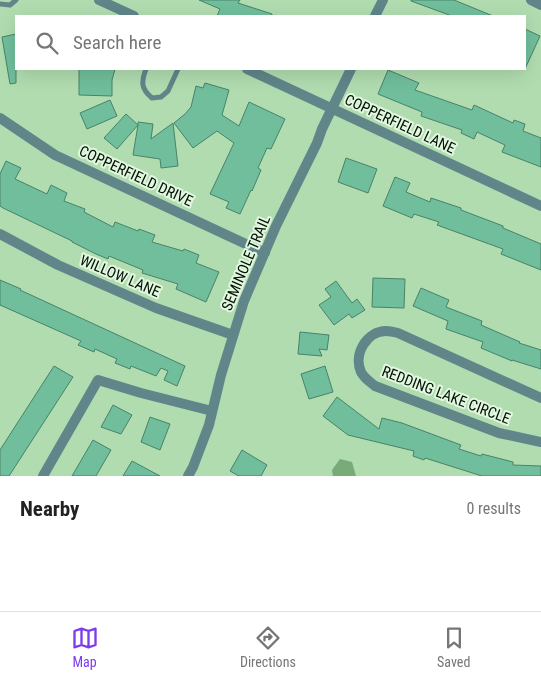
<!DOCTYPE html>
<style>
body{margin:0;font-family:"Roboto Condensed",sans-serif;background:#f6f6f6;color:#222}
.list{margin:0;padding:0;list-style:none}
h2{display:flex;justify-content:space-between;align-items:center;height:65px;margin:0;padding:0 20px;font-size:21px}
h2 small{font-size:16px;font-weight:400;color:#767676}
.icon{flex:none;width:28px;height:28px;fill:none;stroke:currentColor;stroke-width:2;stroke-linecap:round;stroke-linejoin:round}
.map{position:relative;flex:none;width:541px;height:476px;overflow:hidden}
.search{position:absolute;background:#fff;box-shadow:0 5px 20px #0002;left:15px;right:15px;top:15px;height:55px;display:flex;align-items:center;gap:12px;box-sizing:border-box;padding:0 18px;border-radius:0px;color:#767676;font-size:19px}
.sheet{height:135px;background:#fff}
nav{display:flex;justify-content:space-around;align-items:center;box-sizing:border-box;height:70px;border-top:1px solid #e0e0e0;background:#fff;font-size:14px;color:#767676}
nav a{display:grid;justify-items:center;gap:2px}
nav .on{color:#7c3aed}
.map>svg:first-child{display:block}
</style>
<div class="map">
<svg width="541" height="476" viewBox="0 0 541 476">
<rect width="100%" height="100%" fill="#b1dcb0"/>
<path fill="#77ab77" d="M 340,459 L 352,462 L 356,476 L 333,476 L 332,470 Z"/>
<path fill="#70be9c" stroke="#478369" d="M 199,0 L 240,0 L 238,3 L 272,14 L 272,16 L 217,16 L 220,9 Z
M 411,0 L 454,0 L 493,16 L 452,16 L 411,1 Z
M 525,29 L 540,36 L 525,69 Z
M 16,34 L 16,83 L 10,84 L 2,37 Z
M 79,69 L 115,69 L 112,80 L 112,96 L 79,95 Z
M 388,70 L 419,83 L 415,90 L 472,110 L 474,105 L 513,123 L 514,120 L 525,124 L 523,131 L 541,138 L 541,167 L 502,152 L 505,145 L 477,132 L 474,139 L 461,133 L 462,130 L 421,116 L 422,112 L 378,94 Z
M 205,83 L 229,90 L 222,115 L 239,126 L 249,102 L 285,119 L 271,149 L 267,148 L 258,168 L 261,170 L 252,191 L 251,190 L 240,214 L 226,208 L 229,202 L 210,194 L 234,143 L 217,131 L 193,148 L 174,123 L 185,114 L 191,107 L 196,86 L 203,88 Z
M 110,100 L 117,116 L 87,129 L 80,113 Z
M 126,114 L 138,125 L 138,122 L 153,124 L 151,139 L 173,123 L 178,166 L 161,168 L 160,159 L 133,155 L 138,125 L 117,149 L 104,138 Z
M 346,158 L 377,169 L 368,193 L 338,182 Z
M 6,161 L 21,168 L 15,179 L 47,194 L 51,185 L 67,193 L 64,201 L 85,209 L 84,212 L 113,227 L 115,222 L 138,231 L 139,229 L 155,235 L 152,242 L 183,251 L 184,249 L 199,255 L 196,263 L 219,272 L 206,302 L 176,289 L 178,284 L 142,273 L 143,270 L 109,256 L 108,259 L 96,254 L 72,242 L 72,241 L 3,208 L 0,206 L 0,174 Z
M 395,177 L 410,183 L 406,192 L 430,202 L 431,198 L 461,208 L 461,210 L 503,226 L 503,228 L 541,244 L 541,270 L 501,254 L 503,249 L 437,225 L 439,222 L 414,214 L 412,218 L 383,206 Z
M 373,278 L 405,279 L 404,308 L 372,307 Z
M 0,280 L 21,289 L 20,290 L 185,366 L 177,386 L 164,380 L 168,371 L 161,368 L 156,376 L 131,366 L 130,369 L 115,363 L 117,359 L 95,349 L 94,352 L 78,345 L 81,341 L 0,305 Z
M 336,281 L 352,303 L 357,299 L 365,310 L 352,318 L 349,314 L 334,325 L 319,305 L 331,297 L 325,289 Z
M 421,288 L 449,300 L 446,307 L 482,321 L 481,325 L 520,342 L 519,343 L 541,350 L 541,369 L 512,360 L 512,361 L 481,348 L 483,342 L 446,329 L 448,321 L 413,306 Z
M 300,332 L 329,335 L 327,350 L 319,349 L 322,356 L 298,354 Z
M 54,366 L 73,377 L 9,476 L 0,476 L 0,450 Z
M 325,366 L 333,392 L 309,399 L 301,374 Z
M 337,397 L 379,429 L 382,418 L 402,423 L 461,445 L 459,449 L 481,456 L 482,454 L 513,462 L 513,465 L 541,466 L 541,476 L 482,476 L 425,458 L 424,460 L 413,456 L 414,451 L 348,435 L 323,416 Z
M 113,405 L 132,415 L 121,434 L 101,427 Z
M 150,417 L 170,424 L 160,450 L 141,442 Z
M 93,440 L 111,450 L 96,476 L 72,476 Z
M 242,450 L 267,465 L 261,476 L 239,476 L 230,471 Z
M 132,461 L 160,476 L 123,476 Z"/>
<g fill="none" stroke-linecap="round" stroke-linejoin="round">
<path stroke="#60868a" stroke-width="5" d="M 0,4 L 10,5 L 16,0
M 146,69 C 141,82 141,89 152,98 L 161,97 L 168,91 L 178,69"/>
<path stroke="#60868a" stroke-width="10" d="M 99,0 L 134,16
M 531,0 L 541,5
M 375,16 L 383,0
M 247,69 L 541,206
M 0,118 L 55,155 L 265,253
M 0,234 L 58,265 L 156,308 L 233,335
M 541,398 L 398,333 C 394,332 390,331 386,331 C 367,331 353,354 361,372 C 364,378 370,382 375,386 L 499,433 L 541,442
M 43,476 L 98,380 L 141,393 L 212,411
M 188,476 L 193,467 L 209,425 L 221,375 L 244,301 L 276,226 L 317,143 L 322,129 L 351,69"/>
</g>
<g text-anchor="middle" stroke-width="4" stroke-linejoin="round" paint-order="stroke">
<g font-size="15" fill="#031003" stroke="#e1f7e0">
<text transform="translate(400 124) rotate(25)" y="5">COPPERFIELD LANE</text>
<text transform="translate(136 176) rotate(25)" y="5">COPPERFIELD DRIVE</text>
<text transform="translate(246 263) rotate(-67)" y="5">SEMINOLE TRAIL</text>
<text transform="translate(120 276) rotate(23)" y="5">WILLOW LANE</text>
<text transform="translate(446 395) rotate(21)" y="5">REDDING LAKE CIRCLE</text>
</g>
</g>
</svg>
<div class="search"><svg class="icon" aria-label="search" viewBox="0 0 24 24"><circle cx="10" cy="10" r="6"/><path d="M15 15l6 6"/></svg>Search here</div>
</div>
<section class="sheet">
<h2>Nearby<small>0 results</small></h2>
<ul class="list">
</ul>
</section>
<nav>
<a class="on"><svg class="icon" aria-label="map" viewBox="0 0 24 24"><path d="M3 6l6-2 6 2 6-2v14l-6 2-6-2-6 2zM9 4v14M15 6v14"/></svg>Map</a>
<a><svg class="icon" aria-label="directions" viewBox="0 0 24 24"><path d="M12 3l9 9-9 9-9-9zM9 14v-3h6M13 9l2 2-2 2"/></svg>Directions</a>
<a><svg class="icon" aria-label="saved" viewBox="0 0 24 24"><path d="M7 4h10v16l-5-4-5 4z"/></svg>Saved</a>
</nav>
